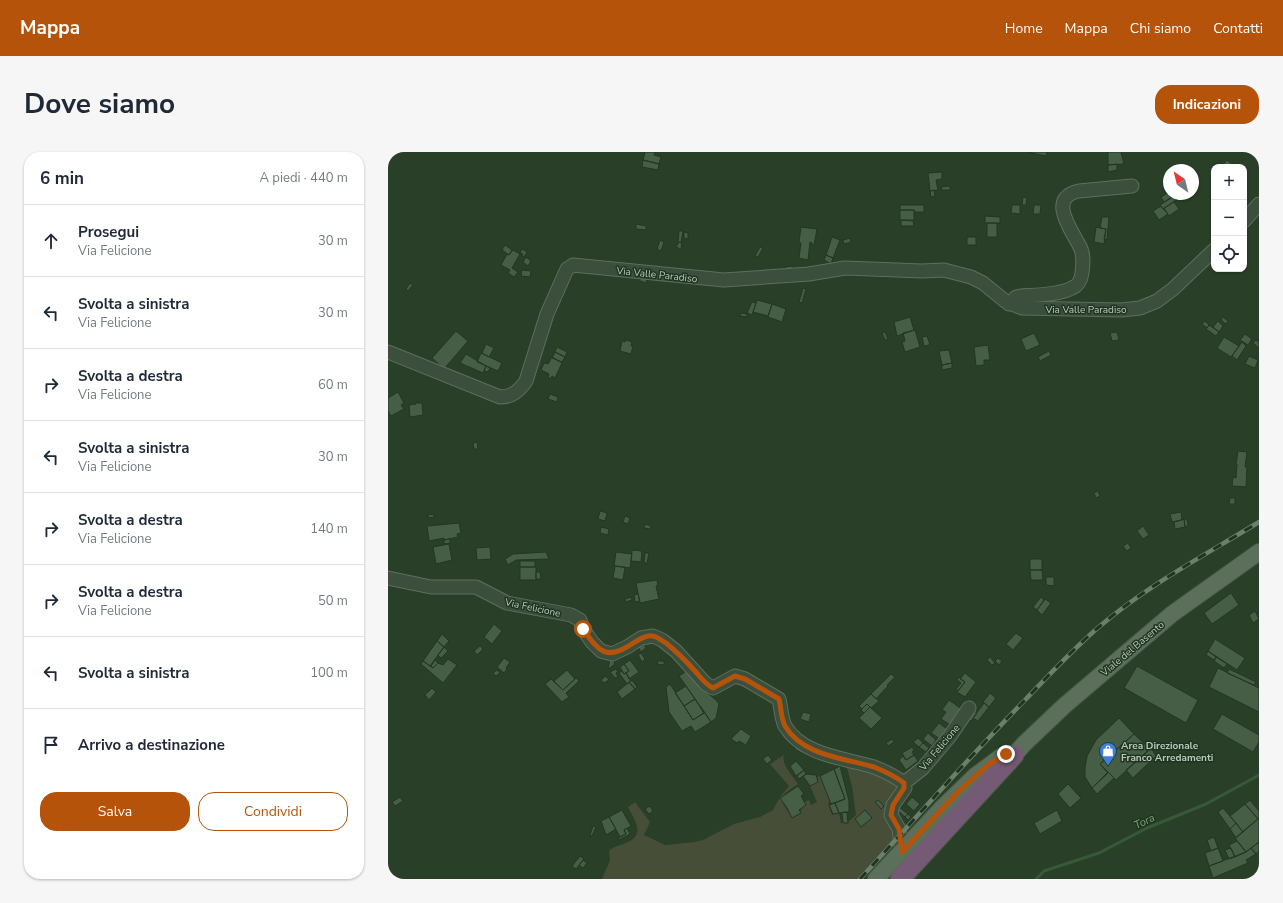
<!DOCTYPE html>
<html lang="it">
<meta charset="utf-8">
<style>
body{margin:0;font-family:"Nunito Sans",sans-serif;background:#f6f6f7;color:#1f2937}
.controls{position:absolute;right:12px;top:12px;display:grid;overflow:hidden;border-radius:8px;box-shadow:0 1px 3px #0004}
.controls button{width:36px;height:36px;display:grid;place-items:center;padding:0;border:0;border-bottom:1px solid #e0e1e3;background:#fff;color:#1f2937;font:20px sans-serif}
.compass{position:absolute;left:775px;top:12px;width:36px;height:36px;border-radius:50%;background:#fff;box-shadow:0 1px 3px #0004;rotate:325deg}
.stop{position:absolute;width:12px;height:12px;margin:-9px;border:3px solid #b45309;border-radius:50%;background:#fff}
.stop.end{background:#b45309;border-color:#fff;box-shadow:0 1px 4px #0008}
.list{margin:0;padding:0;list-style:none}
h2{display:flex;justify-content:space-between;align-items:center;height:52px;margin:0;padding:0 16px;font-size:17px}
h2 small{font-size:13px;font-weight:400;color:#747a83}
.list li{display:grid;grid-template-columns:26px 1fr auto;gap:12px;align-items:center;box-sizing:border-box;height:72px;padding:0 16px;border-top:1px solid #e0e1e3}
.list b{display:block;font-size:15px;white-space:nowrap}
.list p{margin:0;font-size:13px;white-space:nowrap;color:#747a83}
.list em{font-size:13px;font-style:normal;color:#747a83}
.actions{display:flex;gap:8px;padding:12px 16px}
.actions a{flex:1;padding:9px 0;border:1px solid #b45309;border-radius:16px;text-align:center;font-size:14px;color:#b45309}
.actions .main{background:#b45309;color:#fff}
.icon{flex:none;width:22px;height:22px;fill:none;stroke:currentColor;stroke-width:2;stroke-linecap:round;stroke-linejoin:round}
.map{position:relative;flex:none;width:871px;height:727px;overflow:hidden;border-radius:16px}
header{display:flex;align-items:center;gap:24px;box-sizing:border-box;height:56px;padding:0 20px;background:#b45309;color:#fff}
header strong{font-size:19px}
nav{display:flex;gap:22px;margin-inline-start:auto;font-size:14px}
.intro{display:flex;align-items:center;justify-content:space-between;box-sizing:border-box;height:96px;padding:0 24px}
h1{margin:0;font-size:28px}
.button{padding:10px 18px;border-radius:16px;background:#b45309;color:#fff;font-size:14px;font-weight:700}
main{display:flex;gap:24px;padding:0 24px}
aside{flex:1;background:#fff;border-radius:16px;box-shadow:0 1px 3px #0004}
.map>svg:first-child{display:block}
</style>
<header>
<strong>Mappa</strong>
<nav><a>Home</a><a>Mappa</a><a>Chi siamo</a><a>Contatti</a></nav>
</header>
<div class="intro"><h1>Dove siamo</h1><a class="button">Indicazioni</a></div>
<main>
<aside>
<h2>6 min<small>A piedi · 440 m</small></h2>
<ul class="list">
<li><svg class="icon" aria-label="ahead" viewBox="0 0 24 24"><path d="M12 20V5M6 11l6-6 6 6"/></svg><div><b>Prosegui</b><p>Via Felicione</p></div><em>30 m</em></li>
<li><svg class="icon" aria-label="left" viewBox="0 0 24 24"><path d="M17 20v-9H6M10 6l-5 5 5 5"/></svg><div><b>Svolta a sinistra</b><p>Via Felicione</p></div><em>30 m</em></li>
<li><svg class="icon" aria-label="right" viewBox="0 0 24 24"><path d="M7 20v-9h11M14 6l5 5-5 5"/></svg><div><b>Svolta a destra</b><p>Via Felicione</p></div><em>60 m</em></li>
<li><svg class="icon" aria-label="left" viewBox="0 0 24 24"><path d="M17 20v-9H6M10 6l-5 5 5 5"/></svg><div><b>Svolta a sinistra</b><p>Via Felicione</p></div><em>30 m</em></li>
<li><svg class="icon" aria-label="right" viewBox="0 0 24 24"><path d="M7 20v-9h11M14 6l5 5-5 5"/></svg><div><b>Svolta a destra</b><p>Via Felicione</p></div><em>140 m</em></li>
<li><svg class="icon" aria-label="right" viewBox="0 0 24 24"><path d="M7 20v-9h11M14 6l5 5-5 5"/></svg><div><b>Svolta a destra</b><p>Via Felicione</p></div><em>50 m</em></li>
<li><svg class="icon" aria-label="left" viewBox="0 0 24 24"><path d="M17 20v-9H6M10 6l-5 5 5 5"/></svg><div><b>Svolta a sinistra</b></div><em>100 m</em></li>
<li><svg class="icon" aria-label="arrive" viewBox="0 0 24 24"><path d="M6 21V4h12l-3 4 3 4H6"/></svg><div><b>Arrivo a destinazione</b></div></li>
</ul>
<div class="actions"><a class="main">Salva</a><a>Condividi</a></div>
</aside>
<div class="map">
<svg width="871" height="727" viewBox="0 0 871 727">
<rect width="100%" height="100%" fill="#293f28"/>
<path fill="#474e37" d="M 396,603 C 392,614 410,629 415,639 L 410,632 L 396,642 L 400,648 L 395,652 L 404,665 L 414,658 L 413,656 L 415,651 L 421,648 L 423,653 L 429,650 L 422,634 L 430,629 L 429,625 L 433,623 L 442,650 L 440,651 L 444,663 L 451,661 L 453,671 L 460,670 L 468,663 L 464,634 L 459,616 L 459,613 L 515,630 L 502,654 L 509,683 L 469,727 L 214,727 L 222,708 L 221,699 C 226,694 231,694 238,691 C 258,683 247,669 240,655 L 247,650 L 262,670 L 256,683 L 277,693 L 307,690 L 315,688 L 346,672 L 372,665 L 385,658 L 392,645 L 401,634 L 382,612 Z"/>
<g fill="none" stroke-linecap="round" stroke-linejoin="round">
<path stroke="#355a35" stroke-width="3" d="M 648,727 L 656,719 L 711,701 L 759,676 L 818,652 L 871,623"/>
</g>
<path fill="#455e45" stroke="#233623" d="M 257,0 L 267,0 L 266,3 L 273,5 L 271,12 L 255,8 Z
M 639,0 L 659,0 L 658,4 Z
M 720,0 L 733,0 L 736,12 L 720,13 Z
M 255,8 L 271,12 L 270,18 L 254,15 Z
M 839,8 L 848,15 L 833,15 Z
M 729,12 L 729,18 L 720,20 L 720,13 Z
M 554,20 L 554,27 L 548,28 L 550,38 L 542,39 L 540,21 Z
M 562,34 L 562,38 L 554,38 L 553,35 Z
M 546,38 L 547,44 L 543,45 L 542,39 Z
M 781,40 L 781,42 L 789,42 L 776,50 L 773,45 Z
M 789,42 L 791,46 L 775,57 L 772,53 Z
M 635,45 L 639,46 L 638,53 L 634,53 Z
M 786,50 L 791,57 L 781,64 L 776,56 Z
M 512,53 L 536,53 L 536,60 L 527,60 L 526,58 L 512,58 Z
M 624,53 L 632,53 L 632,62 L 623,61 Z
M 646,53 L 653,53 L 652,62 L 645,62 Z
M 773,54 L 780,62 L 771,68 L 765,59 Z
M 512,58 L 526,58 L 526,69 L 512,68 Z
M 597,64 L 612,65 L 612,71 L 597,71 Z
M 714,65 L 721,65 L 719,88 L 716,87 L 718,77 L 712,76 Z
M 513,68 L 525,68 L 526,74 L 513,74 Z
M 599,71 L 609,71 L 609,85 L 599,85 Z
M 248,72 L 258,74 L 258,78 L 248,77 Z
M 413,75 L 429,77 L 426,93 L 424,93 L 424,91 L 422,90 L 420,108 L 411,106 L 413,91 L 411,90 Z
M 708,75 L 718,77 L 716,92 L 706,90 Z
M 291,79 L 295,79 L 293,91 L 290,90 Z
M 296,80 L 300,81 L 300,87 L 296,86 Z
M 444,85 L 452,88 L 445,106 L 438,103 Z
M 579,85 L 588,85 L 588,93 L 579,93 Z
M 462,86 L 463,90 L 456,92 L 455,88 Z
M 272,88 L 276,90 L 273,99 L 269,97 Z
M 291,90 L 294,91 L 293,97 L 288,95 Z
M 117,93 L 124,98 L 121,103 L 114,98 Z
M 372,95 L 375,96 L 370,105 L 367,104 Z
M 134,97 L 139,100 L 136,105 L 134,104 L 135,102 L 132,101 Z
M 125,98 L 132,102 L 124,116 L 130,120 L 126,125 L 120,121 L 122,118 L 113,113 L 119,102 L 121,103 Z
M 438,103 L 445,106 L 443,112 L 436,108 Z
M 138,105 L 143,109 L 140,114 L 135,110 Z
M 405,114 L 405,120 L 398,121 L 397,115 Z
M 134,118 L 143,119 L 142,125 L 133,124 Z
M 252,125 L 259,127 L 258,131 L 252,129 Z
M 22,131 L 25,133 L 20,139 L 18,137 Z
M 415,136 L 418,137 L 414,151 L 411,150 Z
M 369,148 L 384,152 L 380,164 L 365,160 Z
M 364,150 L 368,151 L 364,163 L 359,161 Z
M 384,152 L 398,157 L 394,170 L 380,165 Z
M 353,161 L 359,162 L 359,165 L 352,164 Z
M 522,165 L 526,178 L 509,184 L 506,170 Z
M 835,165 L 840,169 L 838,172 L 833,168 Z
M 817,169 L 821,173 L 819,176 L 814,172 Z
M 830,169 L 835,174 L 831,180 L 825,175 Z
M 821,173 L 831,180 L 828,184 L 818,177 Z
M 527,178 L 532,195 L 517,200 L 514,190 L 517,189 L 515,181 Z
M 68,179 L 80,189 L 56,217 L 44,206 Z
M 497,180 L 500,187 L 497,188 L 494,181 Z
M 729,180 L 731,188 L 724,189 L 722,181 Z
M 646,181 L 652,193 L 638,199 L 633,187 Z
M 857,182 L 864,187 L 860,193 L 852,188 Z
M 539,184 L 542,193 L 536,194 L 534,185 Z
M 836,185 L 851,194 L 843,205 L 829,196 Z
M 238,188 L 244,190 L 243,194 L 245,194 L 243,202 L 232,199 L 234,189 L 237,190 Z
M 868,188 L 871,190 L 871,196 L 865,191 Z
M 854,190 L 858,194 L 849,208 L 844,204 Z
M 98,192 L 106,196 L 101,205 L 94,201 Z
M 600,193 L 602,208 L 596,208 L 596,213 L 588,214 L 586,195 Z
M 169,195 L 179,200 L 177,205 L 167,200 Z
M 561,198 L 564,211 L 554,213 L 551,199 Z
M 661,199 L 663,203 L 652,209 L 650,205 Z
M 167,200 L 177,205 L 174,210 L 164,206 Z
M 93,201 L 114,211 L 110,219 L 89,210 Z
M 78,202 L 98,214 L 95,221 L 72,211 Z
M 861,204 L 870,208 L 867,216 L 857,212 Z
M 164,205 L 174,211 L 167,226 L 164,224 L 163,227 L 160,225 L 161,222 L 153,218 L 156,211 L 160,212 Z
M 564,211 L 564,216 L 554,218 L 554,213 Z
M 98,214 L 102,216 L 100,220 L 96,219 Z
M 10,240 L 16,251 L 13,253 L 16,257 L 3,264 L 0,259 L 0,246 Z
M 162,242 L 170,245 L 169,250 L 160,247 Z
M 28,251 L 34,251 L 35,263 L 22,265 L 21,253 L 28,252 Z
M 89,290 L 90,297 L 86,297 L 85,291 Z
M 850,299 L 859,300 L 857,315 L 859,315 L 858,335 L 844,334 L 845,325 L 848,326 L 849,312 L 848,312 Z
M 710,339 L 712,344 L 708,346 L 706,341 Z
M 842,346 L 847,346 L 847,352 L 841,352 Z
M 212,359 L 219,361 L 217,369 L 210,367 Z
M 793,360 L 794,368 L 784,370 L 782,362 Z
M 40,362 L 46,363 L 46,366 L 40,365 Z
M 237,364 L 242,366 L 240,372 L 235,370 Z
M 796,367 L 799,367 L 800,374 L 797,375 Z
M 796,367 L 797,375 L 787,377 L 786,370 Z
M 71,371 L 73,381 L 69,382 L 70,385 L 56,388 L 56,386 L 41,389 L 39,374 Z
M 257,372 L 263,374 L 262,377 L 256,376 Z
M 755,374 L 761,383 L 755,387 L 749,379 Z
M 213,375 L 221,377 L 220,383 L 212,381 Z
M 62,387 L 62,391 L 56,392 L 56,388 Z
M 740,391 L 743,396 L 739,399 L 735,394 Z
M 61,392 L 64,408 L 48,412 L 45,395 Z
M 102,395 L 103,407 L 89,408 L 88,396 Z
M 244,398 L 254,399 L 253,410 L 243,409 Z
M 158,400 L 161,407 L 128,408 L 120,413 L 117,407 L 125,402 Z
M 228,400 L 244,402 L 242,416 L 226,414 Z
M 257,401 L 261,401 L 259,411 L 256,411 Z
M 642,407 L 654,407 L 654,418 L 642,418 Z
M 132,409 L 147,409 L 147,415 L 132,415 Z
M 227,414 L 237,415 L 235,428 L 225,426 Z
M 132,415 L 148,415 L 148,428 L 132,428 Z
M 642,418 L 654,418 L 655,428 L 643,428 Z
M 148,420 L 152,420 L 153,427 L 148,427 Z
M 658,425 L 666,425 L 666,434 L 658,433 Z
M 269,428 L 270,433 L 268,434 L 271,447 L 252,451 L 248,431 Z
M 843,441 L 851,453 L 824,472 L 816,461 Z
M 250,442 L 252,449 L 247,450 L 246,443 Z
M 243,445 L 244,448 L 238,450 L 237,447 Z
M 653,445 L 656,448 L 649,458 L 645,455 Z
M 657,447 L 663,451 L 654,463 L 649,458 Z
M 867,459 L 871,467 L 865,471 L 861,463 Z
M 106,472 L 114,479 L 104,492 L 96,485 Z
M 628,481 L 635,486 L 625,498 L 618,492 Z
M 54,482 L 61,489 L 56,495 L 49,489 Z
M 827,487 L 857,506 L 849,518 L 820,499 Z
M 49,489 L 56,495 L 42,514 L 35,509 Z
M 256,492 L 258,496 L 253,500 L 250,495 Z
M 92,494 L 95,497 L 89,503 L 86,499 Z
M 56,495 L 60,499 L 53,506 L 50,503 Z
M 820,499 L 828,505 L 826,508 L 818,503 Z
M 253,501 L 257,507 L 254,510 L 250,503 Z
M 602,505 L 607,511 L 604,513 L 599,508 Z
M 828,505 L 839,512 L 836,516 L 826,509 Z
M 116,506 L 122,510 L 118,516 L 119,517 L 116,521 L 109,515 Z
M 222,506 L 227,506 L 226,513 L 220,517 Z
M 610,506 L 614,509 L 611,513 L 607,509 Z
M 60,507 L 69,513 L 55,531 L 33,512 L 35,509 L 45,516 L 50,511 L 55,513 Z
M 47,508 L 50,511 L 45,516 L 43,514 Z
M 242,508 L 251,520 L 241,527 L 238,521 L 241,519 L 236,512 Z
M 270,509 L 276,509 L 276,513 L 269,512 Z
M 236,512 L 241,519 L 236,522 L 232,515 Z
M 749,514 L 810,548 L 798,571 L 736,536 Z
M 830,516 L 871,536 L 871,560 L 821,535 Z
M 228,517 L 230,520 L 228,521 L 230,525 L 227,526 L 222,520 Z
M 841,517 L 868,530 L 866,533 L 839,521 Z
M 109,518 L 112,521 L 108,524 L 105,521 Z
M 179,518 L 187,527 L 175,538 L 166,529 Z
M 300,518 L 312,535 L 328,548 L 331,552 L 328,566 L 323,570 L 291,524 Z
M 234,519 L 236,522 L 238,521 L 243,529 L 239,532 L 231,521 Z
M 577,521 L 588,530 L 577,545 L 569,540 L 577,530 L 572,527 Z
M 503,522 L 507,525 L 499,533 L 500,534 L 488,547 L 483,542 Z
M 218,524 L 221,528 L 216,531 L 213,528 Z
M 571,525 L 577,530 L 570,539 L 568,537 L 573,531 L 569,528 Z
M 188,526 L 191,529 L 178,541 L 181,545 L 174,550 L 157,532 L 163,527 L 175,538 Z
M 244,528 L 249,535 L 247,537 L 241,530 Z
M 241,530 L 247,537 L 234,547 L 229,540 Z
M 282,532 L 305,568 L 316,561 L 313,556 L 313,555 L 323,570 L 307,580 L 303,574 L 294,579 L 281,560 L 278,535 Z
M 298,534 L 307,547 L 296,554 L 287,541 Z
M 44,536 L 48,540 L 41,548 L 37,543 Z
M 602,541 L 608,546 L 601,555 L 595,550 Z
M 483,542 L 491,549 L 483,556 L 479,552 L 474,557 L 471,554 Z
M 307,547 L 316,561 L 305,568 L 296,554 Z
M 561,548 L 575,558 L 564,574 L 553,567 L 558,560 L 554,558 Z
M 596,551 L 601,555 L 590,569 L 585,566 Z
M 479,552 L 482,555 L 476,561 L 473,558 Z
M 482,555 L 494,566 L 483,577 L 471,566 Z
M 585,559 L 589,561 L 583,569 L 580,567 Z
M 415,560 L 423,562 L 421,570 L 412,567 Z
M 834,562 L 871,583 L 871,590 L 865,600 L 825,577 Z
M 731,566 L 746,582 L 712,612 L 720,621 L 704,636 L 697,625 L 697,615 L 699,604 L 708,588 Z
M 551,571 L 559,577 L 552,587 L 543,581 Z
M 353,577 L 363,584 L 358,593 L 351,589 L 349,591 L 343,587 Z
M 540,581 L 548,588 L 544,594 L 535,587 Z
M 746,582 L 762,597 L 728,628 L 712,612 Z
M 530,586 L 535,591 L 531,595 L 525,590 Z
M 504,587 L 506,590 L 500,594 L 498,591 Z
M 535,591 L 541,596 L 538,600 L 531,595 Z
M 407,593 L 415,598 L 414,601 L 408,598 L 406,595 Z
M 524,595 L 526,598 L 524,600 L 526,603 L 518,608 L 514,601 Z
M 763,596 L 768,604 L 745,626 L 738,618 Z
M 380,603 L 384,608 L 379,612 L 375,607 Z
M 526,603 L 530,609 L 518,618 L 511,608 L 515,604 L 518,608 Z
M 408,609 L 416,618 L 408,624 L 402,614 Z
M 452,614 L 461,649 L 461,660 L 451,661 L 447,651 L 457,647 L 446,617 Z
M 446,617 L 457,647 L 443,652 L 432,624 Z
M 416,618 L 418,622 L 411,627 L 409,624 Z
M 720,620 L 726,626 L 709,642 L 704,636 Z
M 418,622 L 428,623 L 430,630 L 422,634 L 415,624 Z
M 680,632 L 693,646 L 682,656 L 670,642 Z
M 410,634 L 416,642 L 413,644 L 418,653 L 411,658 L 413,661 L 404,666 L 399,656 L 392,646 Z
M 12,645 L 15,649 L 7,654 L 4,650 Z
M 524,645 L 532,652 L 526,659 L 518,652 Z
M 490,648 L 496,654 L 493,657 L 487,650 Z
M 862,648 L 871,659 L 871,666 L 870,667 L 857,652 Z
M 447,651 L 451,661 L 445,662 L 441,653 Z
M 857,652 L 870,667 L 855,680 L 842,664 Z
M 262,654 L 265,659 L 261,662 L 257,657 Z
M 511,655 L 520,662 L 517,665 L 509,658 Z
M 835,656 L 848,671 L 842,677 L 830,660 Z
M 234,658 L 243,674 L 236,678 L 238,682 L 232,685 L 221,665 Z
M 477,658 L 484,666 L 473,675 L 467,667 Z
M 669,658 L 674,669 L 652,682 L 646,671 Z
M 455,660 L 459,660 L 460,671 L 455,671 L 454,661 Z
M 520,662 L 523,665 L 520,668 L 517,665 Z
M 221,665 L 228,677 L 218,683 L 213,669 Z
M 871,666 L 871,690 L 858,700 L 847,686 Z
M 848,671 L 855,680 L 848,686 L 842,677 Z
M 205,674 L 208,675 L 204,684 L 202,683 Z
M 239,676 L 242,682 L 231,688 L 230,686 L 238,682 L 236,678 Z
M 826,685 L 830,696 L 823,699 L 819,688 Z
M 849,689 L 858,700 L 847,705 L 841,693 Z
M 871,690 L 871,699 L 868,702 L 863,696 Z
M 830,696 L 835,709 L 821,714 L 817,701 Z
M 843,696 L 847,705 L 841,707 L 837,698 Z
M 863,696 L 868,702 L 858,708 L 860,711 L 825,726 L 821,714 L 858,700 Z
M 192,704 L 196,707 L 188,717 L 184,714 Z
M 195,708 L 199,711 L 195,716 L 191,713 Z"/>
<g fill="none" stroke-linecap="round" stroke-linejoin="round">
<defs>
<path id="minor" d="M 856,69 L 871,52
M 621,152 L 628,145 L 633,144 C 648,143 671,143 684,136 C 691,133 693,128 694,121 C 695,113 696,105 693,97 C 686,81 657,46 691,39 L 744,34
M 0,200 L 112,245 C 124,245 131,239 138,229 L 159,162 L 179,117 L 185,113 L 336,128 L 421,122 L 457,116 L 534,119 L 556,118 L 583,125 L 595,131 L 617,149 L 634,156 L 733,158 L 752,156 L 769,149 L 785,137 L 826,98
M 0,426 L 43,435 L 88,435 L 119,451 L 183,463 L 192,468 L 195,477 L 204,490 L 213,499 L 224,502 L 239,495 L 253,486 L 265,484 L 274,488 L 288,499 L 318,532 L 325,536 L 347,524 L 357,527 L 391,547 C 393,555 393,566 397,574 C 415,604 457,606 486,615 C 496,619 508,625 516,631 L 517,636 L 505,653 L 503,663 L 511,677 L 514,700
M 516,631 L 535,616 L 562,584 L 581,556"/>
<path id="major" d="M 488,727 L 554,656 L 587,624 L 614,604 L 621,602 L 626,603 L 636,592 L 676,554 L 784,462 L 871,400"/>
<path id="highway" d="M 512,727 L 626,603"/>
</defs>
<use href="#minor" stroke="#5d6f5d" stroke-width="15"/>
<use href="#major" stroke="#465846" stroke-width="18"/>
<use href="#highway" stroke="#475a47" stroke-width="21"/>
<use href="#minor" stroke="#3c4f3c" stroke-width="13"/>
<use href="#major" stroke="#5b6f5a" stroke-width="16"/>
<use href="#highway" stroke="#745a74" stroke-width="19"/>
<defs>
<path id="rail" d="M 472,727 C 527,667 581,605 638,547 C 662,522 686,496 712,474 C 760,433 817,403 871,370"/>
</defs>
<use href="#rail" stroke="#6a806a" stroke-width="4.5"/>
<use href="#rail" stroke="#213421" stroke-width="3" stroke-dasharray="9" stroke-linecap="butt"/>
</g>
<g fill="none" stroke-linecap="round" stroke-linejoin="round">
<path stroke="#b45309" stroke-width="5" d="M 195,477 C 213,503 220,508 247,490 C 252,487 259,483 264,484 C 269,484 274,489 278,491 C 289,500 298,509 307,519 C 313,526 317,532 325,536 L 347,524 L 357,527 L 391,547 C 393,555 393,566 397,574 C 415,604 456,606 486,615 C 496,619 508,625 516,631 L 516,636 L 505,653 L 503,663 L 511,677 L 514,700 L 570,640 L 600,613 L 618,602"/>
</g>
<defs>
<symbol id="shop-pin" viewBox="-11 -11 22 30"><path d="M0 17L-7.5 6A9.5 9.5 0 1 1 7.5 6Z" fill="#3f7fe0" stroke="#213421"/><path d="M-5-2.5h2.3a2.7 3.5 0 0 1 5.4 0H5L5.5 6h-11ZM-1.5-2.5h3a1.5 2.3 0 0 0-3 0Z" fill="#fff"/></symbol>
</defs>
<g fill-rule="evenodd">
<use href="#shop-pin" x="710" y="589" width="20" height="27"/>
</g>
<g text-anchor="middle" stroke-width="3" stroke-linejoin="round" paint-order="stroke">
<g font-size="10" fill="#b9cab9" stroke="#213421">
<text transform="translate(269 122) rotate(6)" y="4">Via Valle Paradiso</text>
<text x="698" y="161">Via Valle Paradiso</text>
<text transform="translate(145 455) rotate(12)" y="4">Via Felicione</text>
<text transform="translate(744 496) rotate(-40)" y="4">Viale del Basento</text>
<text transform="translate(551 595) rotate(-50)" y="4">Via Felicione</text>
</g>
<g font-size="10" font-weight="bold" fill="#b9cab9" stroke="#213421" text-anchor="start">
<text x="733" y="597">Area Direzionale<tspan x="733" dy="12">Franco Arredamenti</tspan></text>
</g>
<g font-size="11" font-style="italic" fill="#76a575" stroke="#213421">
<text transform="translate(756 669) rotate(-25)" y="4">Tora</text>
</g>
</g>
</svg>
<div class="controls">
<button>+</button>
<button>−</button>
<button><svg class="icon" aria-label="locate" viewBox="0 0 24 24"><circle cx="12" cy="12" r="6"/><path d="M12 2v4M12 18v4M2 12h4M18 12h4"/></svg></button>
</div>
<svg class="compass" viewBox="-18 -18 36 36"><path d="M0-13l5 13h-10z" fill="#e53935"/><path d="M0 13l5-13h-10z" fill="#747a83"/></svg>
<div class="stop" style="left:195px;top:477px"></div>
<div class="stop end" style="left:618px;top:602px"></div>
</div>
</main>
